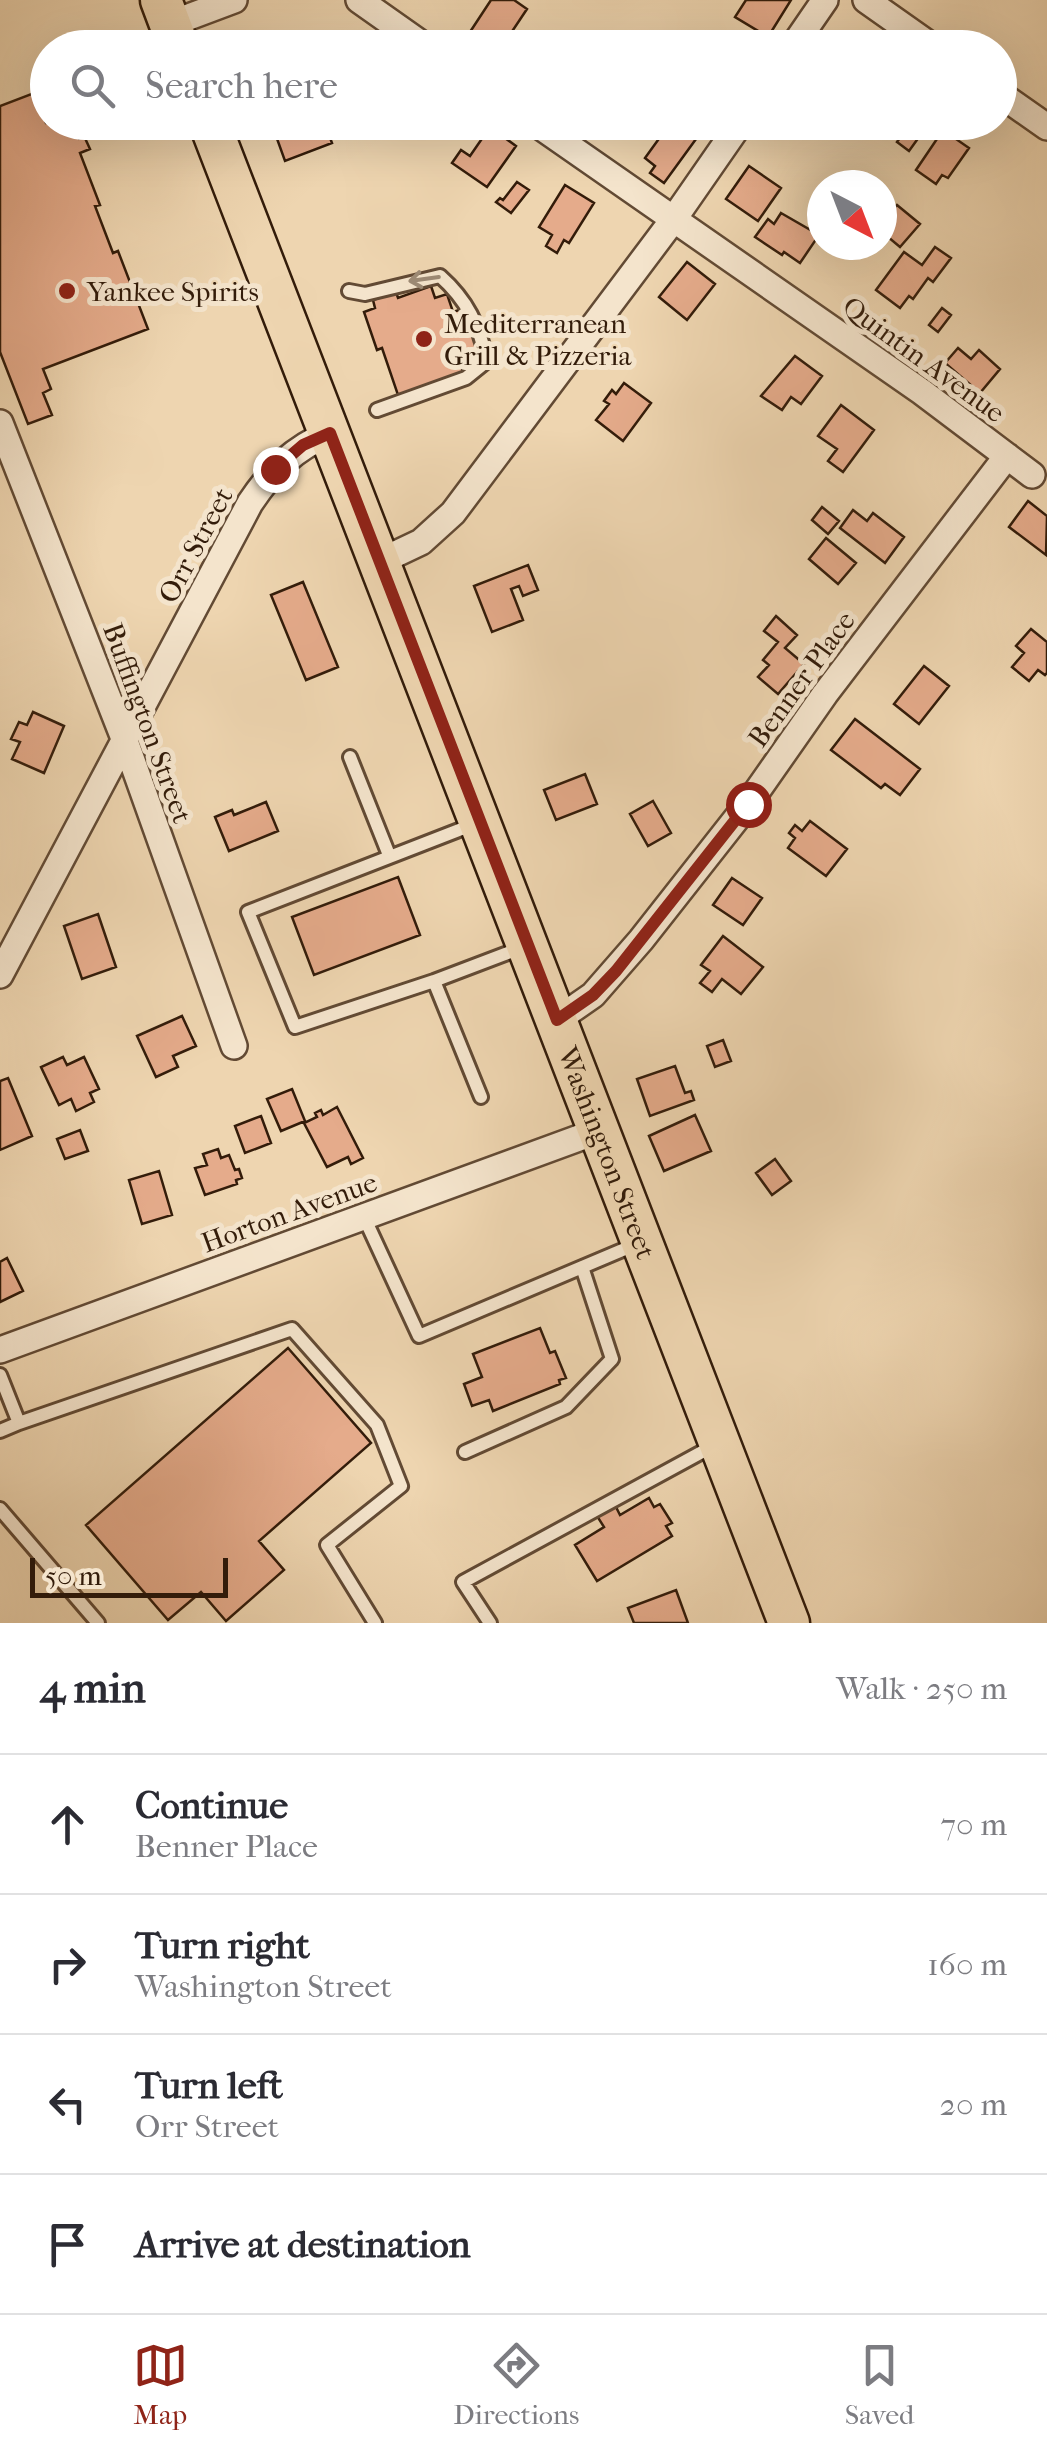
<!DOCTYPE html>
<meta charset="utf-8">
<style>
body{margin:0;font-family:"IM FELL French Canon",serif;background:#f7f7f7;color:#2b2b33}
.compass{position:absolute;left:807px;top:170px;width:90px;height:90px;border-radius:50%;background:#fff;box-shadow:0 10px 40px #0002;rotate:138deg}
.scale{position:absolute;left:30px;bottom:25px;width:198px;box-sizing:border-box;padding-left:10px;border:5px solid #331c0a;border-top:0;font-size:28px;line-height:35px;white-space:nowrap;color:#331c0a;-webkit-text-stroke:8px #f4e4cc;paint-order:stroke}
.stop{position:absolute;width:30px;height:30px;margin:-22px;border:8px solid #8f2418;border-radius:50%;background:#fff}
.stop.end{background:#8f2418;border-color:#fff;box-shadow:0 2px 10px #0008}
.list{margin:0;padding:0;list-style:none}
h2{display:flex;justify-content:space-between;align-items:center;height:130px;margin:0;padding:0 40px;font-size:42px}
h2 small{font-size:32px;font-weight:400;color:#7c7c81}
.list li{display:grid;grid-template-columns:65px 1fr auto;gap:30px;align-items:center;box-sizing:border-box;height:140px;padding:0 40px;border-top:2px solid #e1e1e2}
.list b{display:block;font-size:38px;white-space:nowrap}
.list p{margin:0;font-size:32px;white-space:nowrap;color:#7c7c81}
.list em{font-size:32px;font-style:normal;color:#7c7c81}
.icon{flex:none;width:55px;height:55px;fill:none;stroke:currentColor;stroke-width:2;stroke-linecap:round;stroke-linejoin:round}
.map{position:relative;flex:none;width:1047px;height:1623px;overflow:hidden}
.search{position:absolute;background:#fff;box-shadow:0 10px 40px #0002;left:30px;right:30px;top:30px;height:110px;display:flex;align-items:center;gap:25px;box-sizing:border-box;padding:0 35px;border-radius:55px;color:#7c7c81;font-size:38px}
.sheet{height:690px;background:#fff}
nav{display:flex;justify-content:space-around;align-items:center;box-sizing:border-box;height:140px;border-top:2px solid #e1e1e2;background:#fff;font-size:28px;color:#7c7c81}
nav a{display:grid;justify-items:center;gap:5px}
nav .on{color:#8f2418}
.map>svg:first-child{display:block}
</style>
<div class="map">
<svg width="1047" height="1623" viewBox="0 0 1047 1623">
<rect width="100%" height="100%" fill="#eed5b0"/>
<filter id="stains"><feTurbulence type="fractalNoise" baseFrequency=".002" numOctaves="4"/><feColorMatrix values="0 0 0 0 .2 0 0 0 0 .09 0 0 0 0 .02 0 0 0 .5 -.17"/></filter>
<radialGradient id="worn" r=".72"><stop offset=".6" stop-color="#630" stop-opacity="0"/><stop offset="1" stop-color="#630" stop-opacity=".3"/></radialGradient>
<path fill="#e5ab8b" stroke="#331c0a" stroke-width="2.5" d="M 491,0 L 514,0 L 527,9 L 501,48 L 486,48 L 468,35 Z
M 746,0 L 791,0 L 768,37 L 735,17 Z
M 34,93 L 46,123 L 83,123 L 80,138 L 84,136 L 90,149 L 80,153 L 100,205 L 95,206 L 113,253 L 118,251 L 148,329 L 43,369 L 51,389 L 43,393 L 52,415 L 28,424 L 0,352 L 0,106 Z
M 271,122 L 324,122 L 332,143 L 285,161 Z
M 671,122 L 696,139 L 664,183 L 650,173 L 655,166 L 645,158 Z
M 911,122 L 924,130 L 909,151 L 897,142 Z
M 490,127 L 516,146 L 487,187 L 452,163 L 461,150 L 470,156 Z
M 943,130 L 969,148 L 948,178 L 942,175 L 936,184 L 916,170 Z
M 749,166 L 781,188 L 758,221 L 726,199 Z
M 517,182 L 529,190 L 511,213 L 496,202 L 500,198 L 503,200 Z
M 565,185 L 594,203 L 569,243 L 564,240 L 557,253 L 546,246 L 552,235 L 539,227 Z
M 897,205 L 920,224 L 900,247 L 882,232 L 882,222 Z
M 781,213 L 819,235 L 800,263 L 784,252 L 782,255 L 755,237 L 768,219 L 774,224 Z
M 935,247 L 951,258 L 933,282 L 928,278 L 913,299 L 909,296 L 900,308 L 876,290 L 904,252 L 922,265 Z
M 687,262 L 715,284 L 687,320 L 659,297 Z
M 431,286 L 435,298 L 447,294 L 453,312 L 459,310 L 466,330 L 470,329 L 479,353 L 459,360 L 464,375 L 399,398 L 382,348 L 377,350 L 364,312 L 375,308 L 373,300 L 396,292 L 398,298 Z
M 942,308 L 951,315 L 938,332 L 929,325 Z
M 958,348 L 971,359 L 979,350 L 1000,369 L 980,393 L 945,363 Z
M 795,356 L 822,376 L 801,404 L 791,397 L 782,410 L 761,396 Z
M 624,383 L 651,403 L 623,441 L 596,420 L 609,404 L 604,401 L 612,390 L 616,394 Z
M 841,405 L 874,430 L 843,472 L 828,461 L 837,449 L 818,436 Z
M 1028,501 L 1047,516 L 1046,555 L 1009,527 Z
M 822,507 L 839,521 L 828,534 L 812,520 Z
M 853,510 L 867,521 L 873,513 L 904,537 L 885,563 L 840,528 Z
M 826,538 L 856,563 L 838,584 L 809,559 Z
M 528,565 L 538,590 L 523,596 L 519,586 L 511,589 L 523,620 L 492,632 L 474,586 Z
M 303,582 L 338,667 L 306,680 L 271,595 Z
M 776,616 L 797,635 L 785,648 L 804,664 L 778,694 L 758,677 L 769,665 L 763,660 L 778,642 L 764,631 Z
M 1031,629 L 1047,642 L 1047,673 L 1045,675 L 1038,670 L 1029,681 L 1012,667 L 1024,653 L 1016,646 Z
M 924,666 L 949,686 L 919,724 L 894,704 Z
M 33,712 L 64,726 L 44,773 L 12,759 L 20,742 L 11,739 L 19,722 L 27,725 Z
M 855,719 L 920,769 L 900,795 L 885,784 L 881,788 L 831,750 Z
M 585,774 L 597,804 L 556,820 L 544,790 Z
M 653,801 L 671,833 L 648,846 L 630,814 Z
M 266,802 L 278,831 L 229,851 L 215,817 L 232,810 L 234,815 Z
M 810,821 L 847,849 L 826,876 L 788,848 L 795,838 L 789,833 L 795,825 L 802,831 Z
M 398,877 L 420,935 L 314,975 L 292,917 Z
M 732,878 L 762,898 L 743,925 L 713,905 Z
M 98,914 L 116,967 L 82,979 L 64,926 Z
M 723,936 L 763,967 L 741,994 L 722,979 L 712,992 L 700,983 L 710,971 L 701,965 Z
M 182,1016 L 196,1046 L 173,1056 L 178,1067 L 156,1077 L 137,1036 Z
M 723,1040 L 731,1061 L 715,1067 L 707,1046 Z
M 63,1057 L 67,1065 L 84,1057 L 99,1089 L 90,1093 L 94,1102 L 76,1111 L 71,1099 L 59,1105 L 41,1067 Z
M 675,1066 L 685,1093 L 691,1091 L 694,1100 L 650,1116 L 637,1079 Z
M 8,1078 L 32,1136 L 0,1150 L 0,1081 Z
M 292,1089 L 305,1121 L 281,1131 L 267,1099 Z
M 337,1107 L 363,1158 L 351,1164 L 348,1157 L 327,1167 L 304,1123 L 317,1117 L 315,1113 L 321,1110 L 323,1115 Z
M 695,1115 L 711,1151 L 664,1171 L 649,1136 Z
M 261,1116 L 271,1143 L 245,1153 L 235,1126 Z
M 80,1130 L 88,1151 L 65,1159 L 57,1139 Z
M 218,1149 L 221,1158 L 229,1155 L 235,1170 L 239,1169 L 242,1178 L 236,1180 L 237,1184 L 205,1195 L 195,1168 L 207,1165 L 203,1154 Z
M 775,1159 L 791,1181 L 772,1195 L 756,1173 Z
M 159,1171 L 172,1215 L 142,1224 L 129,1180 Z
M 7,1258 L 23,1291 L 0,1302 L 0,1262 Z
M 540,1328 L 550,1353 L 555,1351 L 566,1378 L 559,1380 L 560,1384 L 493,1411 L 489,1400 L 472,1406 L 464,1384 L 482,1377 L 473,1354 Z
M 288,1348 L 371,1443 L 259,1541 L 284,1570 L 226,1621 L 201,1592 L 168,1620 L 86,1525 Z
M 649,1498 L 654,1507 L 660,1504 L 672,1523 L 666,1526 L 672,1536 L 597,1581 L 575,1545 L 604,1527 L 597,1516 L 615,1505 L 620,1515 Z
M 676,1590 L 688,1623 L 634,1623 L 628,1608 Z"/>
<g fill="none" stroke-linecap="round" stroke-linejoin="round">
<defs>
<path id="service" d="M 349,291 L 365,294 L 440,276 C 467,300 479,325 487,361 L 466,378 L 377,410
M 350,757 L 389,855
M 477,823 L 248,912 L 295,1027 L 434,981 L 521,948
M 434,981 L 481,1097
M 364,1217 L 419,1336 L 639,1243
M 0,1375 L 19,1423 L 292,1329 L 377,1425 L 401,1486 L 327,1545 L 375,1623
M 0,1431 L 19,1423
M 465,1452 L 566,1407 L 612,1359 L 582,1267
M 0,1509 L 98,1623
M 490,1623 L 463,1582 L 713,1446"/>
<path id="minor" d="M 359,0 L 427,48
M 866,0 L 934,48
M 170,24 L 234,0
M 792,48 L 825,0
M 1000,94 L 1047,127
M 534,122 L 922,392 L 1032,475
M 0,423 L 125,741 L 234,1046
M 381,561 L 421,542 L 453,513 L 673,220 L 741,122
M 0,975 L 250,503 C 272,470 293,449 330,433
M 557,1020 L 593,995 L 641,940 L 748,804 L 825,694 L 1007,456
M 0,1350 L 598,1131"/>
<g id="primary">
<path d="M 161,0 L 179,48"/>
<path id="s1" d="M 209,122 L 789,1623"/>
</g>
</defs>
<use href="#service" stroke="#624a34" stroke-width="18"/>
<use href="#minor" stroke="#624a34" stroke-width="30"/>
<use href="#primary" stroke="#331c0a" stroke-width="45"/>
<use href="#service" stroke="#f4e4cc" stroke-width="12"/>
<use href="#minor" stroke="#f4e4cc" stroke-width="25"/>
<use href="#primary" stroke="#eed5b0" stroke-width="40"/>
</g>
<defs><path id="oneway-shaft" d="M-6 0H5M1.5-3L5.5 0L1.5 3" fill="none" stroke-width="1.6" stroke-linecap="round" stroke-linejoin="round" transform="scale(2.5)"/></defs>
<use stroke="#9d8a75" href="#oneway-shaft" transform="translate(424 279) rotate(172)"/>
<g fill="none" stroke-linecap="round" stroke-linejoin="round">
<path stroke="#8f2418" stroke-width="12" d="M 275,469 L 303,445 L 330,433 L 557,1020 L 593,995 L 616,971 L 748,804"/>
</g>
<g fill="#8f2418" stroke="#f4e4cc" stroke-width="4">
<circle cx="67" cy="291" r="10"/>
<circle cx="424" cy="339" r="10"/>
</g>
<g text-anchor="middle" stroke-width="10" stroke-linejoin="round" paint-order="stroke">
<g font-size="28" fill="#331c0a" stroke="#f4e4cc" text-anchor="start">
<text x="87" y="301">Yankee Spirits</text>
<text x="444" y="333">Mediterranean<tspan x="444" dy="32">Grill &amp; Pizzeria</tspan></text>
</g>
<g font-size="28" fill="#331c0a" stroke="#f4e4cc">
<text transform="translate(924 359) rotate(36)" y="10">Quintin Avenue</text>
<text transform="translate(195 545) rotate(-62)" y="10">Orr Street</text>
<text transform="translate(801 679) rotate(-54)" y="10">Benner Place</text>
<text transform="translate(148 723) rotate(70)" y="10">Buffington Street</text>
<text dy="10" stroke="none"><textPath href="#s1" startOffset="1105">Washington Street</textPath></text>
<text transform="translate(289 1212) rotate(-20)" y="10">Horton Avenue</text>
</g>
</g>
<rect width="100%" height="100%" filter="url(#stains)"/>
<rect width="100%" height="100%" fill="url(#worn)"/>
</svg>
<svg class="compass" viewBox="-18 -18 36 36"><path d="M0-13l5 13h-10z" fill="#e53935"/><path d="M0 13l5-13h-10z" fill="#7c7c81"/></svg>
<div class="scale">50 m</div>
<div class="stop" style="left:748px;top:804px"></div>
<div class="stop end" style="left:275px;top:469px"></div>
<div class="search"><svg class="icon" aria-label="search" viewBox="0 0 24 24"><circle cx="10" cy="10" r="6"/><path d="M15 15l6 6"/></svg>Search here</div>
</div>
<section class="sheet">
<h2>4 min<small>Walk · 250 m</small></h2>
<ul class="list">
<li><svg class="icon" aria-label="ahead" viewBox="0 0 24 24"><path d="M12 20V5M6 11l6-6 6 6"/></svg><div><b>Continue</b><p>Benner Place</p></div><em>70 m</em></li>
<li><svg class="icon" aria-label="right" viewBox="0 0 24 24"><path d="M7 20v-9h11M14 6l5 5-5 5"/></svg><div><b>Turn right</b><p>Washington Street</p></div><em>160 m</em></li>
<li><svg class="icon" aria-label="left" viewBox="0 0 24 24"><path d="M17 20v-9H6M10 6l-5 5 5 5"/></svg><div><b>Turn left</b><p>Orr Street</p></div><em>20 m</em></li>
<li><svg class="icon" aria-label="arrive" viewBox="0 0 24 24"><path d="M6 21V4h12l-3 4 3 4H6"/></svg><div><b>Arrive at destination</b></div></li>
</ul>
</section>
<nav>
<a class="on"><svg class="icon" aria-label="map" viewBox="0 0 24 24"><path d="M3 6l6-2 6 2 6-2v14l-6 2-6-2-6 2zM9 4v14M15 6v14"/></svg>Map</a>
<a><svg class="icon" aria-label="directions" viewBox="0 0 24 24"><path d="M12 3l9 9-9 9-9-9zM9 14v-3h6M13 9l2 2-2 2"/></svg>Directions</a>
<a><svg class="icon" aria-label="saved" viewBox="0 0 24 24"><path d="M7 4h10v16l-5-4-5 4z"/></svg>Saved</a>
</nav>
